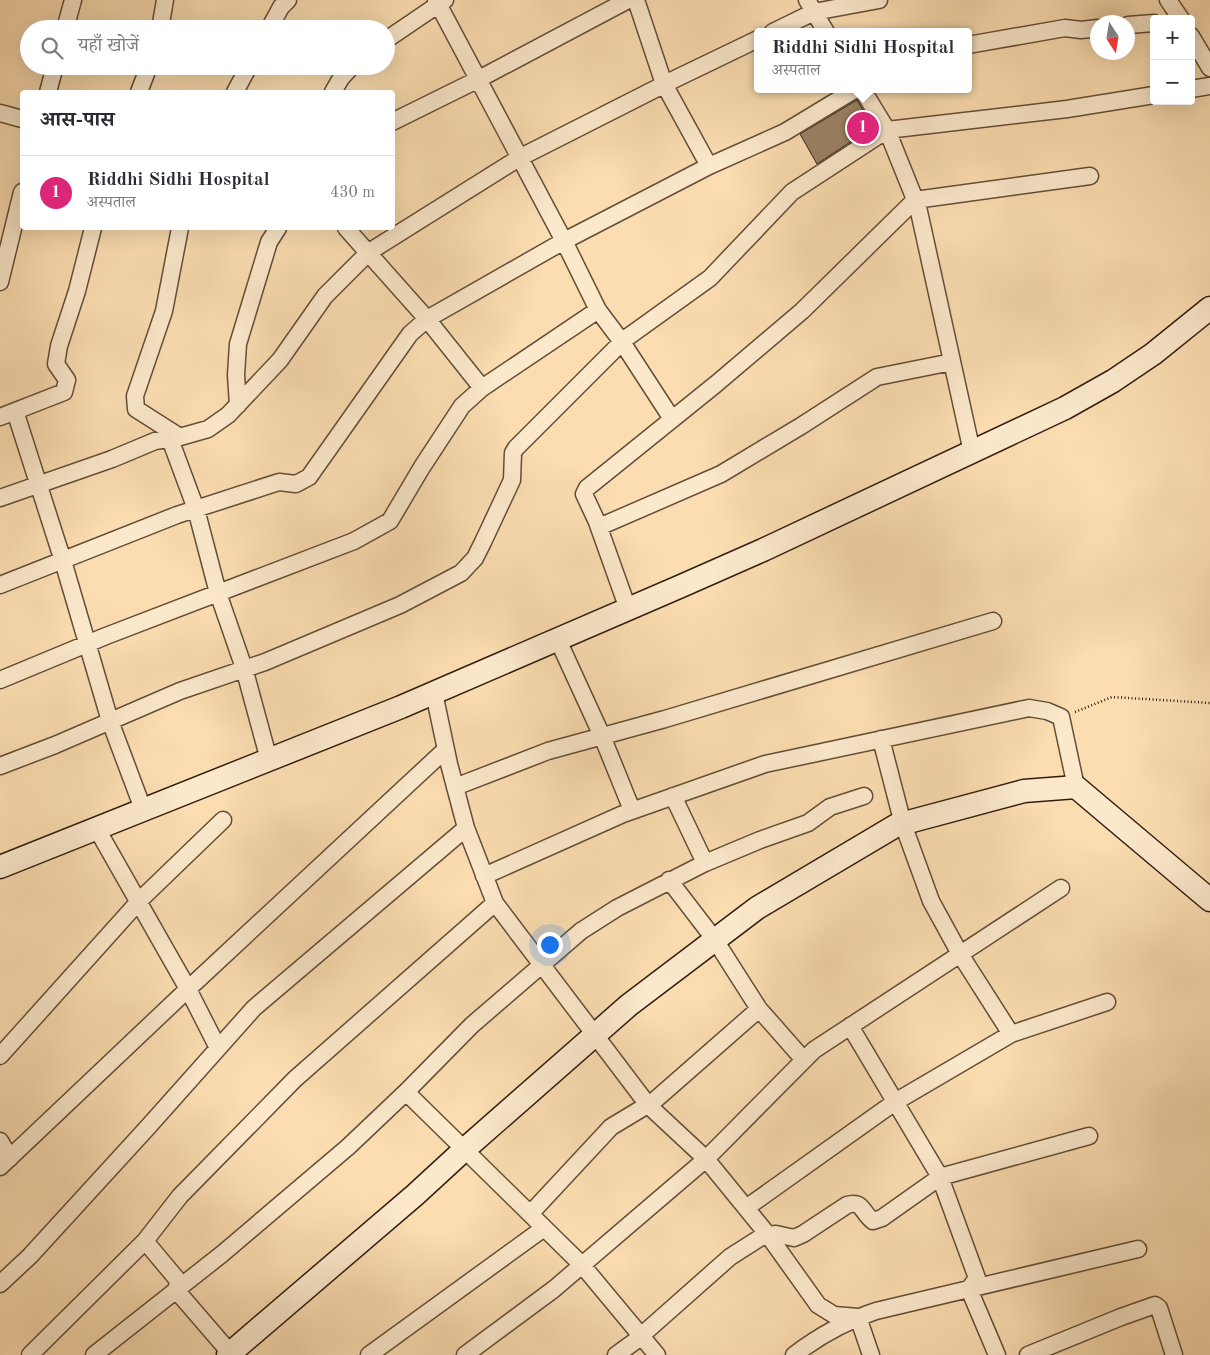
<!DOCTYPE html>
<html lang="hi">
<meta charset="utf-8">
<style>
body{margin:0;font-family:"Old Standard TT","Noto Serif Devanagari",serif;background:#f2f2f3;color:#2b2b33}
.controls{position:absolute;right:15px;top:15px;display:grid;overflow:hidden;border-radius:5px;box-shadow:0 5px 20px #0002}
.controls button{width:45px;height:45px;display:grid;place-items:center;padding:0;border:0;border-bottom:1px solid #e1e1e2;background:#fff;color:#2b2b33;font:25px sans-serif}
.compass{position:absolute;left:1090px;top:15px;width:45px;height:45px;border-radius:50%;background:#fff;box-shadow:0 5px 20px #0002;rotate:168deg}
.you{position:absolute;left:549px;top:944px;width:18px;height:18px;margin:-12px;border:4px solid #fff;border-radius:50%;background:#1a73e8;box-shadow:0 0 0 8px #1a73e833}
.badge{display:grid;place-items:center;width:32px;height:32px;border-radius:50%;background:#db2777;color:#fff;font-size:16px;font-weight:700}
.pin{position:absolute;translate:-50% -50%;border:2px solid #fff;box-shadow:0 1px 5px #0006}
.popup{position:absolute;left:754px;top:28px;width:218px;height:65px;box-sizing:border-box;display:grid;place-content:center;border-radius:5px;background:#fff;filter:drop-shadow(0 1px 4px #0005);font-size:16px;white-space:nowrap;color:#7c7c81}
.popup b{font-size:19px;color:#2b2b33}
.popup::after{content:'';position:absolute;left:50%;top:100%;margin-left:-10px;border:10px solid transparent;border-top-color:#fff}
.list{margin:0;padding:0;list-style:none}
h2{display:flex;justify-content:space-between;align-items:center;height:65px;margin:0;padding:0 20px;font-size:21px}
h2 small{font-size:16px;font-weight:400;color:#7c7c81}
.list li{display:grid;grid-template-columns:32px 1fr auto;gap:15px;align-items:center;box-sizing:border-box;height:75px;padding:0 20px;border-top:1px solid #e1e1e2}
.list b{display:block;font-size:19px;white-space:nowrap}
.list p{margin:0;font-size:16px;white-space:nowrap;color:#7c7c81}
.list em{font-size:16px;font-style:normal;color:#7c7c81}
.icon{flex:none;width:28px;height:28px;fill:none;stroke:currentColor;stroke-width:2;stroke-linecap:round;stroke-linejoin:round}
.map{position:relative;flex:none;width:1210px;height:1355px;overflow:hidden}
.search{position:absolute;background:#fff;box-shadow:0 5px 20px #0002;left:20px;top:20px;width:375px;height:55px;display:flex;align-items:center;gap:12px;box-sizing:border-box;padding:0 18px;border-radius:28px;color:#7c7c81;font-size:19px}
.panel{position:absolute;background:#fff;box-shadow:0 5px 20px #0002;left:20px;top:90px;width:375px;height:140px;border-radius:5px}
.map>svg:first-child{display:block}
</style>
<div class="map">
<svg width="1210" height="1355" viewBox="0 0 1210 1355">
<rect width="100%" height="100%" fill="#fbddb1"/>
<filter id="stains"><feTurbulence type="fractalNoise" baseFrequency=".004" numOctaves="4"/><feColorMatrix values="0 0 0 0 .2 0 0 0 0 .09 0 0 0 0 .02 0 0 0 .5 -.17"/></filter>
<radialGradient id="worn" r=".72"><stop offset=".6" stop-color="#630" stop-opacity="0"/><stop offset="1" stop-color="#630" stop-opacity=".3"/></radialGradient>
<path fill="#9a8164" stroke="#301e10" d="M 857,100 L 873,127 L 817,164 L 800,134 Z"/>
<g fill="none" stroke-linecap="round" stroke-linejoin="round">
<defs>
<path id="street" d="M 436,0 L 564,241 L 598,310 L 622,342 L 672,419
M 636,0 L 664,84 L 709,166
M 807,0 L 826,32
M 1168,0 L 1181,19
M 1128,25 L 1154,23
M 65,29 L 73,0
M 160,29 L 165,0
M 269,29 L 281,7 L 288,0
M 773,32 L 814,12 L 879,0
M 1191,36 L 1210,68
M 386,40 L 445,0
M 968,45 L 1065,28 L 1081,30 L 1098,28
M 862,89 L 887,130 L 918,207 L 972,452
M 1191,89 L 1210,86
M 48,92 L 55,66
M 139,92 L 149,66
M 235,92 L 249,66
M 333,92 L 341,78 L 352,66
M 0,113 L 22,119
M 392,122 L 479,79 L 628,0
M 346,228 L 427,319 L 482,388
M 0,282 L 22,192
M 238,405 L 236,375 L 238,344 L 269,242 L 278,228
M 15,411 L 63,561 L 110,721 L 143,809
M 0,417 L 64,392 L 67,380 L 56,364 L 59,346 L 77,291 L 93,228
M 180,437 L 136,409 L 135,396 L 164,311 L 180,228
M 170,439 L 196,509 L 218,593 L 244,668 L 269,760
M 0,498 L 112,459 L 155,441 L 180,437 L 208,429 L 228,415 L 280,360 L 325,296 L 369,252 L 519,158 L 677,78 L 758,39
M 599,527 L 721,474 L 801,426 L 877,377 L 952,362
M 0,585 L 177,515 L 279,482 L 296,484 L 309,477 L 410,334 L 427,319 L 564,241 L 709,166 L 785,132 L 856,89
M 628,609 L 597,522 L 584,494 L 587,488 L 716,384 L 802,311 L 915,200 L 1090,176
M 558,640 L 602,736 L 632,810
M 0,680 L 106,636 L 354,541 L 390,521 L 422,467 L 462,406 L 482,388 L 598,310
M 434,693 L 449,764 L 466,828 L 495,903 L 648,1105 L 706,1159 L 768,1235 L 818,1305 L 834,1315 L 858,1317 L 871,1355
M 881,739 L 903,824 L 931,901 L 960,954 L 1011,1034
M 0,766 L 55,745 L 180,691 L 265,662 L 400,605 L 461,573 L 475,558 L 483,542 L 512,480 L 513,453 L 516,448 L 625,339 L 710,278 L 792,192 L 887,130 L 1067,109 L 1154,95
M 455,787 L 548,751 L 665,719 L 993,621
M 673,796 L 705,863
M 97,829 L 188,989 L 218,1048
M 484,876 L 623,814 L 765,764 L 1029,708 L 1047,711 L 1061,717 L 1076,787
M 669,880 L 715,940 L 759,1009 L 804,1060
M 850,1026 L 940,1177 L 977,1278 L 969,1289 L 997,1355
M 0,1056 L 141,899 L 223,820
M 406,1092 L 582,1265 L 657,1355
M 0,1141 L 10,1158
M 0,1167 L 188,989 L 445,750
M 746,1208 L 895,1102 L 1011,1034 L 1107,1002
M 530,1214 L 611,1127 L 654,1101 L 759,1009
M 145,1241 L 176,1278 L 178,1282 L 176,1290 L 232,1355
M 0,1284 L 30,1256 L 148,1127 L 254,1008 L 466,828
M 30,1355 L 145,1241 L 180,1196 L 295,1079 L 495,903
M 94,1355 L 222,1254 L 348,1147 L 406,1092 L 472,1025 L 581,931 L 617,908 L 705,863 L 760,840 L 808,823 L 830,807 L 864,796
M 369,1355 L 544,1228
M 465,1355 L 554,1289 L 706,1159 L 814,1050 L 1061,888
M 616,1355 L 634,1342 L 730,1257 L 763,1236 L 776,1234 L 794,1238 L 803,1234 L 847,1205 C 863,1200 862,1213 873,1221 L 882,1218 L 940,1177 L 1089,1136
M 794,1355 C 819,1336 846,1321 876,1311 L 1138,1249
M 1028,1355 L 1121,1317 L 1155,1305 L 1159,1308 L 1174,1355"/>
<path id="secondary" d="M 0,867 L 401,707 L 679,587 L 763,550 L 1065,408 L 1113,381 L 1153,354 L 1210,308
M 228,1355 L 415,1195 L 465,1149 L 629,1005 L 757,908 L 897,825 L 1024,791 L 1076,787 L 1210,900"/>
</defs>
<use href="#street" stroke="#634e38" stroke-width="19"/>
<use href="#secondary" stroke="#301e10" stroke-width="25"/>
<path stroke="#301e10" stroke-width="2.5" stroke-dasharray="1 2.5" stroke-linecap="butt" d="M 1075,712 L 1112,697 L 1210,703"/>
<use href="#street" stroke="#fce9cc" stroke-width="16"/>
<use href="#secondary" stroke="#fce9cc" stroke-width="22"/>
</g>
<rect width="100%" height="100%" filter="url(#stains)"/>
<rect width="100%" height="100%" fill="url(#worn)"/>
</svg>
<div class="controls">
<button>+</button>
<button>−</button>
</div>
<svg class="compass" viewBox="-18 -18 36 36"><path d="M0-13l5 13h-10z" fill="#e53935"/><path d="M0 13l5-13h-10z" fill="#7c7c81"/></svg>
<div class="you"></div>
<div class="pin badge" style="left:863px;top:128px">1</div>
<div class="popup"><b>Riddhi Sidhi Hospital</b>अस्पताल</div>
<div class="search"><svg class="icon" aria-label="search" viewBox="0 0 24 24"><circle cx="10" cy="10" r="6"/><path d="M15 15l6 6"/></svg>यहाँ खोजें</div>
<section class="panel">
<h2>आस-पास<small></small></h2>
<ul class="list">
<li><span class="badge">1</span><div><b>Riddhi Sidhi Hospital</b><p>अस्पताल</p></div><em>430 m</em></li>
</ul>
</section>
</div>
